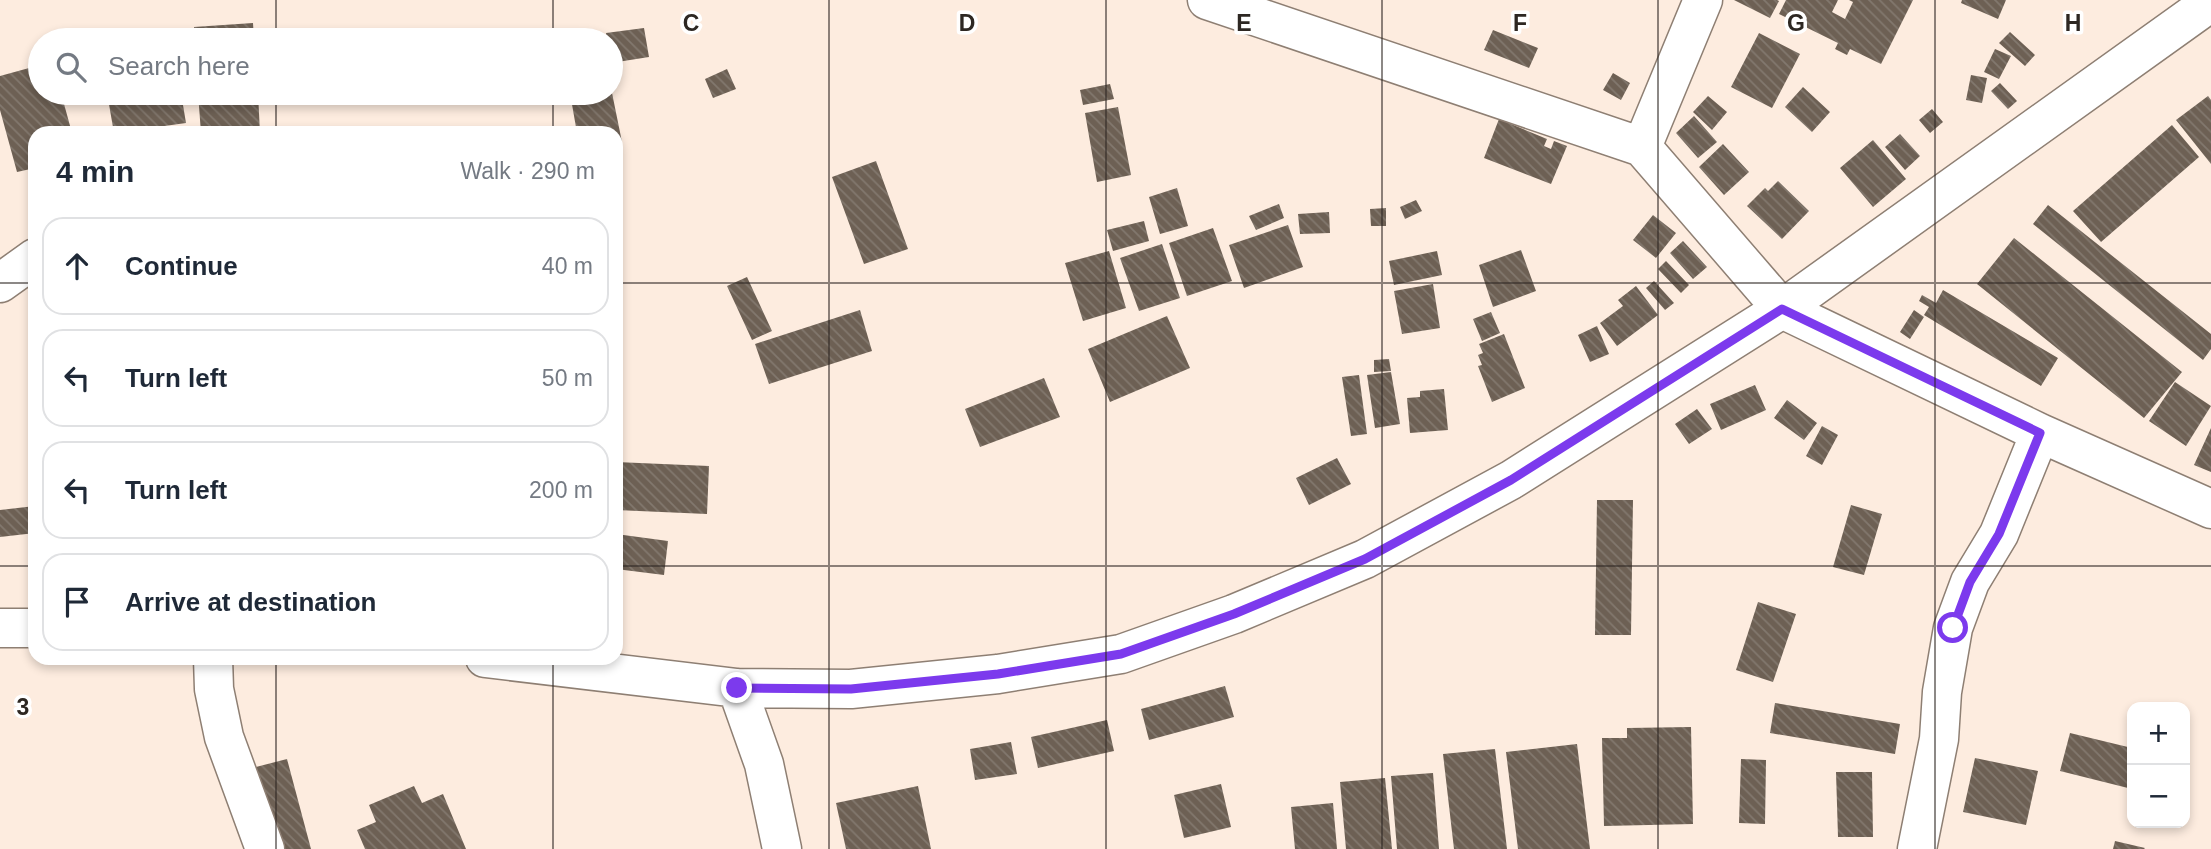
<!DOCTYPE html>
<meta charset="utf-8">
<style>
body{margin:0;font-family:Arial,sans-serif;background:#f2f2f3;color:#1f2937}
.controls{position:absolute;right:21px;bottom:21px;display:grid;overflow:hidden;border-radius:14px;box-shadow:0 4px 10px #0003}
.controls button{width:63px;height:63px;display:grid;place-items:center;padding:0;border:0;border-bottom:2px solid #e0e1e3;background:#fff;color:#1f2937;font:35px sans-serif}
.stop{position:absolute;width:21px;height:21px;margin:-16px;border:5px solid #7c3aed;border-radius:50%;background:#fff}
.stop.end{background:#7c3aed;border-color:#fff;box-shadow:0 2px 7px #0008}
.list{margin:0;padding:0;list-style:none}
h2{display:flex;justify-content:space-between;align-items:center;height:91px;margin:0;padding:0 28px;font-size:30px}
h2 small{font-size:23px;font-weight:400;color:#747a83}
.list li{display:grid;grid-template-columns:46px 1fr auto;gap:21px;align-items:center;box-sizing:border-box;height:98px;margin:0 14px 14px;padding:0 14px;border:2px solid #e0e1e3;border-radius:21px}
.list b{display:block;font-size:26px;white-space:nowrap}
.list em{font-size:23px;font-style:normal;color:#747a83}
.icon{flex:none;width:38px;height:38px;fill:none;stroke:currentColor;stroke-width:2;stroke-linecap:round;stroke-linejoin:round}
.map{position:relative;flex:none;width:2211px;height:849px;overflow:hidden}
.search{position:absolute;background:#fff;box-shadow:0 4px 10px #0003;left:28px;top:28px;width:595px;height:77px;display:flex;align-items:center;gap:18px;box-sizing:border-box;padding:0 24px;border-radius:38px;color:#747a83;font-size:26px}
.panel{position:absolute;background:#fff;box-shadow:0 4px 10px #0003;left:28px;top:126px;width:595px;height:539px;border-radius:21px}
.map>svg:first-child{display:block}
</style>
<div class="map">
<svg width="2211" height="849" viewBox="0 0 2211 849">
<defs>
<pattern id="building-back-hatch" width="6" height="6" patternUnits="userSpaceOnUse" patternTransform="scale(1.75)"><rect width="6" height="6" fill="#6d6054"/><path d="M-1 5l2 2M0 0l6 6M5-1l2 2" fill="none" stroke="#82786e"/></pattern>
</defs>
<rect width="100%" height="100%" fill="#fdecdf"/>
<path fill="url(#building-back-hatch)" d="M 1734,0 L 1777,0 L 1779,1 L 1770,18 Z
M 1786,0 L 1838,0 L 1832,12 L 1845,19 L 1853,2 L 1849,0 L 1913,0 L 1881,64 L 1850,49 L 1847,55 L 1835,49 L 1838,43 L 1779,14 Z
M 1962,0 L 2006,0 L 1998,19 L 1961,3 Z
M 253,23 L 254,40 L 195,40 L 194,27 Z
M 644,28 L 649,57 L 611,63 L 611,40 L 607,40 L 606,33 Z
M 1493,30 L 1538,48 L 1529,68 L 1484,50 Z
M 2010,32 L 2035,55 L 2025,66 L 1999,43 Z
M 1759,33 L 1800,54 L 1772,108 L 1731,87 Z
M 1995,49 L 2011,56 L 1999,79 L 1984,72 Z
M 40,65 L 40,93 L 61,93 L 72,133 L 35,133 L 35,168 L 17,172 L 0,110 L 0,76 Z
M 727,69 L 736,89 L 713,98 L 705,79 Z
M 1613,73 L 1630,83 L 1621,100 L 1603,90 Z
M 1971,75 L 1987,78 L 1982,103 L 1966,100 Z
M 2000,83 L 2017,101 L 2008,109 L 1991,91 Z
M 1110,84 L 1114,99 L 1083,105 L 1080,90 Z
M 1803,87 L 1830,112 L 1812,132 L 1785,107 Z
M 611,88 L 622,142 L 616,143 L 616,133 L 577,133 L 570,93 L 611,93 Z
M 107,93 L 181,93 L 186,123 L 114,133 Z
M 198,93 L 258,93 L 260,133 L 201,133 Z
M 1708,96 L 1727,112 L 1712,130 L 1693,112 Z
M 2208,96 L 2211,100 L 2211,164 L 2176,120 Z
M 1118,107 L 1131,175 L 1097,182 L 1085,113 Z
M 1932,109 L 1943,122 L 1930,133 L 1919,120 Z
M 1694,116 L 1717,142 L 1698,158 L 1676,133 Z
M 1499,119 L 1547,139 L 1544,146 L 1551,149 L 1554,141 L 1567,146 L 1551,184 L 1484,158 Z
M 2172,125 L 2199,157 L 2101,242 L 2073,211 Z
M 1900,134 L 1920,156 L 1905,170 L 1885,147 Z
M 1873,140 L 1906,179 L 1873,207 L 1840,168 Z
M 1723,144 L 1749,172 L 1724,195 L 1699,167 Z
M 876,161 L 908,249 L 864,264 L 832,177 Z
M 1778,181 L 1809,211 L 1782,239 L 1747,206 L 1765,188 L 1768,191 Z
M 1177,188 L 1188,226 L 1160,234 L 1149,197 Z
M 1416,200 L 1422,211 L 1405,219 L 1400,207 Z
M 1279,204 L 1284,218 L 1256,230 L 1249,216 Z
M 2048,205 L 2211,334 L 2211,349 L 2203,360 L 2033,224 Z
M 1386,208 L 1386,226 L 1371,226 L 1370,209 Z
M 1329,212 L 1330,233 L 1300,234 L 1298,214 Z
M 1653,215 L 1676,233 L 1656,258 L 1633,240 Z
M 1144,221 L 1149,241 L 1113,251 L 1107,230 Z
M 1288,225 L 1303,267 L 1244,288 L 1229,245 Z
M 1213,228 L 1232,281 L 1187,296 L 1169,243 Z
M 2014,238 L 2182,372 L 2144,418 L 1977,284 Z
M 1683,241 L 1707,267 L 1693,279 L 1670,253 Z
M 1162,244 L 1180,298 L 1139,311 L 1120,258 Z
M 1521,250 L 1536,291 L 1493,307 L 1479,265 Z
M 1109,251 L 1126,308 L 1083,321 L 1065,263 Z
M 1437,251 L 1442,275 L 1394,285 L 1389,261 Z
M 1666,261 L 1689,285 L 1681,293 L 1658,269 Z
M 747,277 L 772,331 L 752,340 L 727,286 Z
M 1654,281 L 1674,303 L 1665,310 L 1646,288 Z
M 1433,284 L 1440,328 L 1402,334 L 1394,291 Z
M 1636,286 L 1658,315 L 1617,346 L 1600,323 L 1623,306 L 1618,300 Z
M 1943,290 L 2058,358 L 2041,386 L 1924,315 L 1929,307 L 1919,301 L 1922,295 L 1936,303 Z
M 860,310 L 872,351 L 769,384 L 755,344 Z
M 1914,310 L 1924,317 L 1910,339 L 1900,332 Z
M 1491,312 L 1500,333 L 1482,341 L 1473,319 Z
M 1167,316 L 1190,368 L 1110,402 L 1088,349 Z
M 1597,326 L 1609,354 L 1590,362 L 1578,335 Z
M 1504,334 L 1525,388 L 1492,402 L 1478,366 L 1482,365 L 1478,355 L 1483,353 L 1479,344 Z
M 1389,359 L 1391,371 L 1374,372 L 1374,360 Z
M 1391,372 L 1400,424 L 1375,428 L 1367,375 Z
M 1359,375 L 1367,434 L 1351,436 L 1342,377 Z
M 1044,378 L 1060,417 L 980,447 L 965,409 Z
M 2175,382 L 2211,406 L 2186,446 L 2149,421 Z
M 1755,385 L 1766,410 L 1721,430 L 1710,404 Z
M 1444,389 L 1448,430 L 1410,433 L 1407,398 L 1420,397 L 1420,391 Z
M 1787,400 L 1817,423 L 1804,440 L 1774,418 Z
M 1697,409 L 1712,429 L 1689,444 L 1675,424 Z
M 1822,426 L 1838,435 L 1822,465 L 1806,456 Z
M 2211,428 L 2211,472 L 2194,465 Z
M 1337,458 L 1351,484 L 1309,505 L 1296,478 Z
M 616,462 L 709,466 L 707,514 L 616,510 Z
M 1597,500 L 1633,500 L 1631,635 L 1595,635 Z
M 1851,505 L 1882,514 L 1864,575 L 1833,567 Z
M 35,506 L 35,533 L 0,537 L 0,510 Z
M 616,534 L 668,541 L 664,575 L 616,569 Z
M 1758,602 L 1796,614 L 1773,682 L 1736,670 Z
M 1225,686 L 1234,717 L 1149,740 L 1141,709 Z
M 1775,703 L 1900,724 L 1895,754 L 1770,733 Z
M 1107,720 L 1114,751 L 1038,768 L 1031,737 Z
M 1691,727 L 1693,824 L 1604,826 L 1602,738 L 1627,738 L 1627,728 Z
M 2070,733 L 2132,748 L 2132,789 L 2060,771 Z
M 1011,742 L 1017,774 L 975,780 L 970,749 Z
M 1577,744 L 1590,849 L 1518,849 L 1506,752 Z
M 1495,749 L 1507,849 L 1454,849 L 1443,754 Z
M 1975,758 L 2038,771 L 2026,825 L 1963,812 Z
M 287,759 L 311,849 L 274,849 L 252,768 Z
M 1741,759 L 1766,760 L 1765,824 L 1739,823 Z
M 1836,772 L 1872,772 L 1873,837 L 1838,837 Z
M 1433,773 L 1439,849 L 1397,849 L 1391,776 Z
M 1385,778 L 1392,849 L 1346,849 L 1340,782 Z
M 1221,784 L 1231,827 L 1184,838 L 1174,795 Z
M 414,786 L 422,803 L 443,794 L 466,849 L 365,849 L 357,830 L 376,822 L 369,805 Z
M 918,786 L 931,849 L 846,849 L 836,803 Z
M 1333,803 L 1337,849 L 1295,849 L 1291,807 Z
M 2115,841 L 2145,848 L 2144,849 L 2113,849 Z"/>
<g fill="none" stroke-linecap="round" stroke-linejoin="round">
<defs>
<path id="minor" d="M 1207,0 L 1642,147 L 1782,309 L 2040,433 L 2211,509
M 1642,147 L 1703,0
M 0,283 L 35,258
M 0,628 L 35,628
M 213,658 L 214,689 L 224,737 L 265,849
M 485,658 L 737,688 L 851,689 L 998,674 L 1121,654 L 1234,614 L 1365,559 L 1511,480 L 1782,309 L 2211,2
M 737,688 L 764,764 L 782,849
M 1917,849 L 1939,739 L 1942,692 L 1953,628 L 1970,582 L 1999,534 L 2040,433"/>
</defs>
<use href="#minor" stroke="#8e7f73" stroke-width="41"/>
<use href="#minor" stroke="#fff" stroke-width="38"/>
</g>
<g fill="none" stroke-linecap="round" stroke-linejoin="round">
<path stroke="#7c3aed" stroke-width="9" d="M 737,688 L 851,689 L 998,674 L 1121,654 L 1234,614 L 1365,559 L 1511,480 L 1782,309 L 2040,433 L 1999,534 L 1970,582 L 1953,628"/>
</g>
<path fill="none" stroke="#2d2722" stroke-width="2" stroke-opacity="0.55" d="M 276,0 L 276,40M 553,0 L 553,40M 829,0 L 829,849M 1106,0 L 1106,849M 1382,0 L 1382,849M 1658,0 L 1658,849M 1935,0 L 1935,849M 276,93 L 276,133M 553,93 L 553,133M 0,283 L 35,283M 616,283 L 2211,283M 0,566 L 35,566M 616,566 L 2211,566M 276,658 L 276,849M 553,658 L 553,849"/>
<g font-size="23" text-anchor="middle" font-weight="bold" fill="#2d2722" stroke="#fff" stroke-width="7" stroke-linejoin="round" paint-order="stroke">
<text x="691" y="31">C</text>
<text x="967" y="31">D</text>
<text x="1244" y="31">E</text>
<text x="1520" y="31">F</text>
<text x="1796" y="31">G</text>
<text x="2073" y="31">H</text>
<text x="23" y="715">3</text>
</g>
</svg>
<div class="controls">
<button>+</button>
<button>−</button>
</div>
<div class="stop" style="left:1953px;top:628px"></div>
<div class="stop end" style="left:737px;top:688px"></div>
<div class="search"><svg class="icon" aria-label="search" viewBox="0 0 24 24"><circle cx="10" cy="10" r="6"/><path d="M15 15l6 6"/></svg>Search here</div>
<section class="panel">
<h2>4 min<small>Walk · 290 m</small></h2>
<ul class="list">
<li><svg class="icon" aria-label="ahead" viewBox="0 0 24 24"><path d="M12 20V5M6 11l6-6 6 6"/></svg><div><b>Continue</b></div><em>40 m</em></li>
<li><svg class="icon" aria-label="left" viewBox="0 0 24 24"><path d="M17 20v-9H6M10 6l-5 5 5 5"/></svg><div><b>Turn left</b></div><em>50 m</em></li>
<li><svg class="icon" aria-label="left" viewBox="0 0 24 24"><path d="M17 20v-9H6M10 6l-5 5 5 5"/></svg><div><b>Turn left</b></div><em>200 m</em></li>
<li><svg class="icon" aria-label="arrive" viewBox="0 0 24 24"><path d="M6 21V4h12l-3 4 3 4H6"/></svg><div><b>Arrive at destination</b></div></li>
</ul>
</section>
</div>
